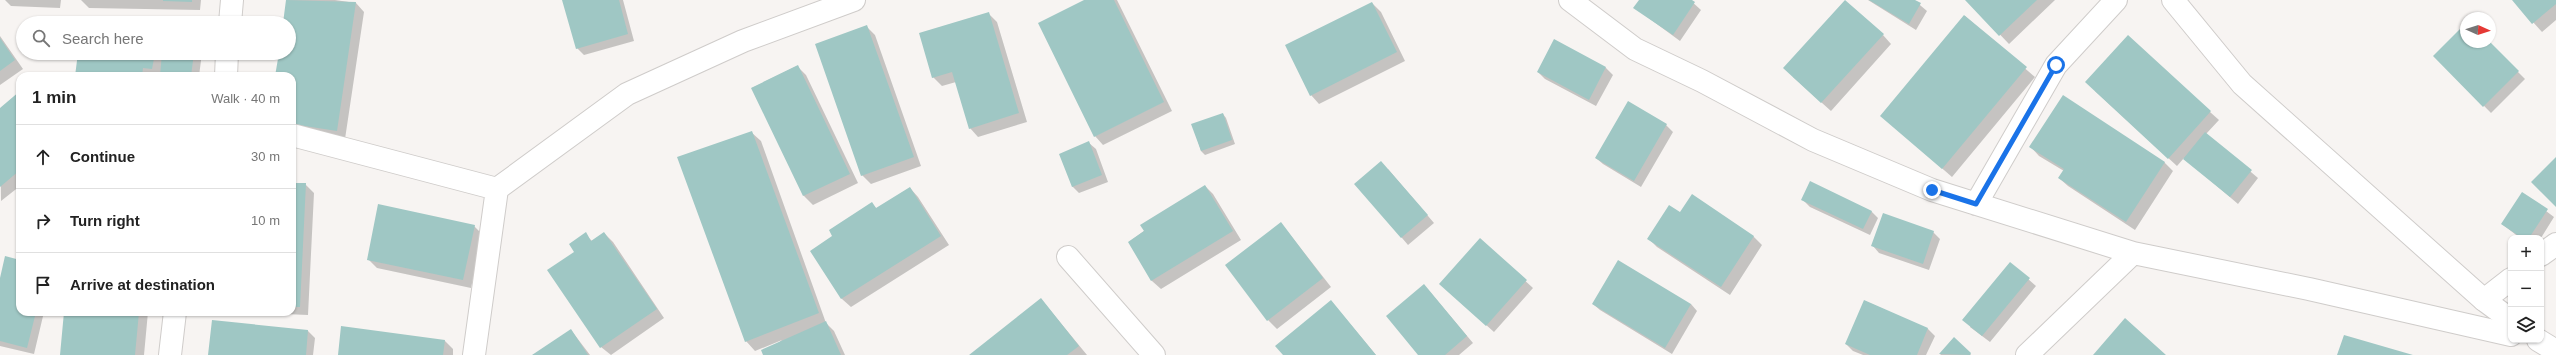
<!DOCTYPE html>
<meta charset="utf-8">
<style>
body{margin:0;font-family:Arial,sans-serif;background:#f6f6f6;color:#222}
.controls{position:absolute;right:12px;bottom:12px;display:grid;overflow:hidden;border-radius:8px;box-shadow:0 1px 3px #0004}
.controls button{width:36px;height:36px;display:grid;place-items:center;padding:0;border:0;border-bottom:1px solid #e0e0e0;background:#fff;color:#222;font:20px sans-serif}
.compass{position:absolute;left:2460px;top:12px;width:36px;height:36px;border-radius:50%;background:#fff;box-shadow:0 1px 3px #0004;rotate:93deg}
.stop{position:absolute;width:12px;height:12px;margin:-9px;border:3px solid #1a73e8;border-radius:50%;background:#fff}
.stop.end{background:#1a73e8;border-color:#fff;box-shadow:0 1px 4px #0008}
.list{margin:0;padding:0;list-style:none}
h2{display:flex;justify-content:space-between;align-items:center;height:52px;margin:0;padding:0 16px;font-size:17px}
h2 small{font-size:13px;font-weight:400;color:#767676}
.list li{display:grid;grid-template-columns:26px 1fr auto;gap:12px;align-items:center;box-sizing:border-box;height:64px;padding:0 16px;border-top:1px solid #e0e0e0}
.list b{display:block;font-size:15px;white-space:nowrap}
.list em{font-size:13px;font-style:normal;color:#767676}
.icon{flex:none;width:22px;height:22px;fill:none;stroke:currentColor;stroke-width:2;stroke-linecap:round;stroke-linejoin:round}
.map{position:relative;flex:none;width:2556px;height:355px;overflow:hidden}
.search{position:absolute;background:#fff;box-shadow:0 1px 3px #0004;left:16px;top:16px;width:280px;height:44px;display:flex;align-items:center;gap:10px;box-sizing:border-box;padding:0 14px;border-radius:22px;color:#767676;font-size:15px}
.panel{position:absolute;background:#fff;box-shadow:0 1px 3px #0004;left:16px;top:72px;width:280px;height:244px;border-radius:12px}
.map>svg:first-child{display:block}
</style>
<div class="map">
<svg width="2556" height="355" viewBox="0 0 2556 355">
<rect width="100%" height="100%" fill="#f7f4f2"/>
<path fill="#0003" d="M 5,0 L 61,0 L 60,8 L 11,6 Z
M 81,0 L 201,0 L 200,10 L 89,8 Z
M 287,0 L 335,0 L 356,3 L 364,12 L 345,139 L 292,131 L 292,76 L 276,76 L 280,53 L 289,53 L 289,23 L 284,23 Z
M 563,0 L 623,0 L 634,41 L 584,55 L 577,48 Z
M 1087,0 L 1117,0 L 1172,111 L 1103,145 L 1095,136 Z
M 1640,0 L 1690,0 L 1701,10 L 1680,41 L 1635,8 Z
M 1868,0 L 1914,0 L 1927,11 L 1916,30 Z
M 1967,0 L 2055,0 L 2009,44 Z
M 2513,0 L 2556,0 L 2556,20 L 2542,32 Z
M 1372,3 L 1381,12 L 1405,61 L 1319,104 L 1311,95 Z
M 988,13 L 997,22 L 1027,122 L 978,137 L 970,128 L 956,82 L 942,86 L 933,77 Z
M 1965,16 L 2035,77 L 1952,177 L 1882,116 Z
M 2466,25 L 2466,42 L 2488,42 L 2525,79 L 2491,113 L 2435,56 Z
M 866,26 L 875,35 L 921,166 L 871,184 L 862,175 Z
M 1883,35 L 1891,44 L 1831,111 L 1793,77 Z
M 0,36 L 23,69 L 0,85 Z
M 1555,41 L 1606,68 L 1613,75 L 1596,106 L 1545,79 L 1538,72 Z
M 79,53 L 202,53 L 199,76 L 76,76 Z
M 797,66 L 806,75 L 858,183 L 813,205 L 804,196 L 752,88 Z
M 2095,91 L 2210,112 L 2219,120 L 2206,134 L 2258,178 L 2238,204 L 2184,158 L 2177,166 Z
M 20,92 L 20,186 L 1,201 L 0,109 Z
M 1223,114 L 1226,118 L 1235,144 L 1205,155 L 1201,151 L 1193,125 Z
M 1666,125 L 1673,132 L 1641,187 L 1603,164 L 1596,158 Z
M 751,132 L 761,141 L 826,323 L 834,331 L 845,355 L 764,355 L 782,340 L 755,351 L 746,341 Z
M 1089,143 L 1096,149 L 1108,182 L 1079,193 L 1072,186 Z
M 2031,147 L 2164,162 L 2173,171 L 2135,230 L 2068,186 L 2059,178 L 2064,171 L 2039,156 Z
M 1388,169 L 1434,223 L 1408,245 L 1356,184 Z
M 292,184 L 305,184 L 314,193 L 308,315 L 232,312 L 292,312 Z
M 1205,186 L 1213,194 L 1241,240 L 1161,289 L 1152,281 L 1129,242 Z
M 910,188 L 918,197 L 949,245 L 851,307 L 842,299 L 812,251 L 834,237 L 872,204 L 877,209 Z
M 2522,193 L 2554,217 L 2541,238 L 2520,238 L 2502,224 Z
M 1803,200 L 1871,211 L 1878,218 L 1870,235 L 1810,207 Z
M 1680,214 L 1753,236 L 1762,245 L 1730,295 L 1657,247 L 1648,238 Z
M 1281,223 L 1331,287 L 1277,329 L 1268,320 Z
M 474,226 L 483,235 L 471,288 L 377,268 L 368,259 Z
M 1933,232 L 1940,239 L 1929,270 L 1879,253 L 1873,246 Z
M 604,233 L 613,242 L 664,318 L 611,355 L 601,347 L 575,252 L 585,234 L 592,241 Z
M 1480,239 L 1533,288 L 1494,332 L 1448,291 Z
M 20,261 L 20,312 L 44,312 L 34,354 L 0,346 L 0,282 Z
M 2010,263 L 2036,286 L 1990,342 L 1970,327 Z
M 1430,292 L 1473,343 L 1459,355 L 1420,355 Z
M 1041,299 L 1087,355 L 971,355 Z
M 1331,301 L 1376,355 L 1284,355 Z
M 1865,301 L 1928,329 L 1935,336 L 1926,355 L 1863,355 L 1853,351 L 1846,344 Z
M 1593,304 L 1691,304 L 1697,311 L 1672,354 L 1600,310 Z
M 65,312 L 148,312 L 144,355 L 61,355 Z
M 213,321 L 308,331 L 315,338 L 313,355 L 209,355 Z
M 571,330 L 590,355 L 533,355 Z
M 1954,338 L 1971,355 L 1941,355 L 1940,354 Z
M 445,341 L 453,349 L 453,355 L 339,355 Z"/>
<path fill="#9fc7c4" d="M 163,0 L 192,0 L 192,2 L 163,1 Z
M 286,0 L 356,2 L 337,131 L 292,124 L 292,76 L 275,76 L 279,53 L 289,53 L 289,23 L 283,23 Z
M 562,0 L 619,0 L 628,34 L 576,49 Z
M 1084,0 L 1114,0 L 1164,102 L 1094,137 L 1038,23 Z
M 1639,0 L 1692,0 L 1695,2 L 1673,35 L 1633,8 Z
M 1845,0 L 1884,34 L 1821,103 L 1783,68 Z
M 1869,0 L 1915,0 L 1921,3 L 1909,24 Z
M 1965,0 L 2037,0 L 1999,36 Z
M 2512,0 L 2556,0 L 2556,4 L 2532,24 Z
M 1372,2 L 1397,52 L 1310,96 L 1285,45 Z
M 989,12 L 1019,113 L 969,129 L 952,72 L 932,78 L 919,33 Z
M 1964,15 L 2027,67 L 1942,169 L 1880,116 Z
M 105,19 L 130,22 L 130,23 L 104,23 Z
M 2466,23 L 2466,42 L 2490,42 L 2519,71 L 2483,107 L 2433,56 Z
M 867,25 L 914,157 L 861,176 L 815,44 Z
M 2128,35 L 2211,111 L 2168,159 L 2085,82 Z
M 0,38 L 15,60 L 0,71 Z
M 1554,39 L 1606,67 L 1589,100 L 1537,72 Z
M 78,53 L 155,53 L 152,69 L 143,68 L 142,76 L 75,76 Z
M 162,53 L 194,53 L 191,76 L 160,76 Z
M 798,65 L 850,174 L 803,196 L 751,88 Z
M 20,91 L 20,170 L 0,187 L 0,108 Z
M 2063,95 L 2165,162 L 2126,222 L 2058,178 L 2064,169 L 2029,147 Z
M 1628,101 L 1667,124 L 1634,181 L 1595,158 Z
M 1223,113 L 1232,140 L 1201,151 L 1191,124 Z
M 752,131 L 819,313 L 745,342 L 677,157 Z
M 2205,132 L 2252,170 L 2230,197 L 2183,159 Z
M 1089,141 L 1102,175 L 1072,187 L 1059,154 Z
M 2556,157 L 2556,207 L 2531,182 Z
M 1381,161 L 1428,215 L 1401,238 L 1354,184 Z
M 1810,181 L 1872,211 L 1863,229 L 1801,200 Z
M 292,183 L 306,183 L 300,307 L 292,307 Z
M 1205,185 L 1233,231 L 1151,281 L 1128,242 L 1144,231 L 1140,225 Z
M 910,187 L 941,236 L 841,299 L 810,251 L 832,236 L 829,230 L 872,202 L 876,208 Z
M 2522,192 L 2548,209 L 2529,238 L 2522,238 L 2501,224 Z
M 1692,194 L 1754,236 L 1721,287 L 1647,239 L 1669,205 L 1680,212 Z
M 378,204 L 475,225 L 463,280 L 367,260 Z
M 1883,213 L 1934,231 L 1923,264 L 1871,246 Z
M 1281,222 L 1323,278 L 1267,321 L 1225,265 Z
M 586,232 L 591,241 L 604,232 L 657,309 L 600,348 L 547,270 L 574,252 L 569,244 Z
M 1480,238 L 1527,280 L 1486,326 L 1439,284 Z
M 5,256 L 20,260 L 20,312 L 36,312 L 27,348 L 0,341 L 0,278 Z
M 1618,260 L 1691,304 L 1665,348 L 1592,304 Z
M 2010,262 L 2030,278 L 1982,336 L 1962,320 Z
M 1424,284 L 1467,336 L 1445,355 L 1418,355 L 1386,316 Z
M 1041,298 L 1079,346 L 1067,355 L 969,355 Z
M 1331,300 L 1376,355 L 1283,355 L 1275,346 Z
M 1864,300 L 1928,328 L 1917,355 L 1870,355 L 1845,344 Z
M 64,312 L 139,312 L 135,355 L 60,355 Z
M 2125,318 L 2166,355 L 2093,355 Z
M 212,320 L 308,330 L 306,355 L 208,355 Z
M 826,321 L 841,355 L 763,355 L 761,350 Z
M 341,326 L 445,340 L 443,355 L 338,355 Z
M 571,329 L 588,355 L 532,355 Z
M 2344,335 L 2413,355 L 2337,355 Z
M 1954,337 L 1971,353 L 1970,355 L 1939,354 Z"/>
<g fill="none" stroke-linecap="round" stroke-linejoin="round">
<defs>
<path id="street" d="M 1570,0 L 1635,49 L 1702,81 L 1813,140 L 1932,190 L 2133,253 L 2309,289 L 2511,335
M 230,23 L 232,0
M 226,76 L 227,53
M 292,135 L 497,189
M 1976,204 L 2056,65 L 2116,0
M 2541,255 L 2556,244
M 1068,257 L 1154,355
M 2484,300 L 2511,279
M 170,355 L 175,312
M 474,355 L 497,189 L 627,94 L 743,41 L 854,0
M 2027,355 L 2133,253"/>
<path id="secondary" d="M 2173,0 L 2242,84 L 2484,300 L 2511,320
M 2538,340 L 2556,351"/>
</defs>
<use href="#street" stroke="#cfccca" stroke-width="24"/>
<use href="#secondary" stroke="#cfccca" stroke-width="24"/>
<use href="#street" stroke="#fff" stroke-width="22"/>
<use href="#secondary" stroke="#fff" stroke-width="22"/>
</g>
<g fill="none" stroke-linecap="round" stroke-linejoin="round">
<path stroke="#1a73e8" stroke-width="5" d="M 1932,190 L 1976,204 L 2056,65"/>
</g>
</svg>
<div class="controls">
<button>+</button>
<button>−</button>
<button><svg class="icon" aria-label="layers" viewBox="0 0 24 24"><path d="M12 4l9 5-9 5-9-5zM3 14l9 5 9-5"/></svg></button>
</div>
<svg class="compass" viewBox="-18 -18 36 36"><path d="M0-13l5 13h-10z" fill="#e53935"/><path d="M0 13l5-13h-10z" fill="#767676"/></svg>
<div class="stop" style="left:2056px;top:65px"></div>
<div class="stop end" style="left:1932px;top:190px"></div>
<div class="search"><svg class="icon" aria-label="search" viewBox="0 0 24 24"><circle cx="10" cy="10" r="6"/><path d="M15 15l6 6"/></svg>Search here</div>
<section class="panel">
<h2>1 min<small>Walk · 40 m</small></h2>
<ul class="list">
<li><svg class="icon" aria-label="ahead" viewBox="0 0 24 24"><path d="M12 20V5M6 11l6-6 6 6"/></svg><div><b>Continue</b></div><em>30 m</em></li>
<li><svg class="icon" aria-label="right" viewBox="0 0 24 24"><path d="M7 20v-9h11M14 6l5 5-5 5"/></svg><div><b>Turn right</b></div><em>10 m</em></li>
<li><svg class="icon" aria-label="arrive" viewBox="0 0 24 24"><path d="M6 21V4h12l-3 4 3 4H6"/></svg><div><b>Arrive at destination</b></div></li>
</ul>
</section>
</div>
